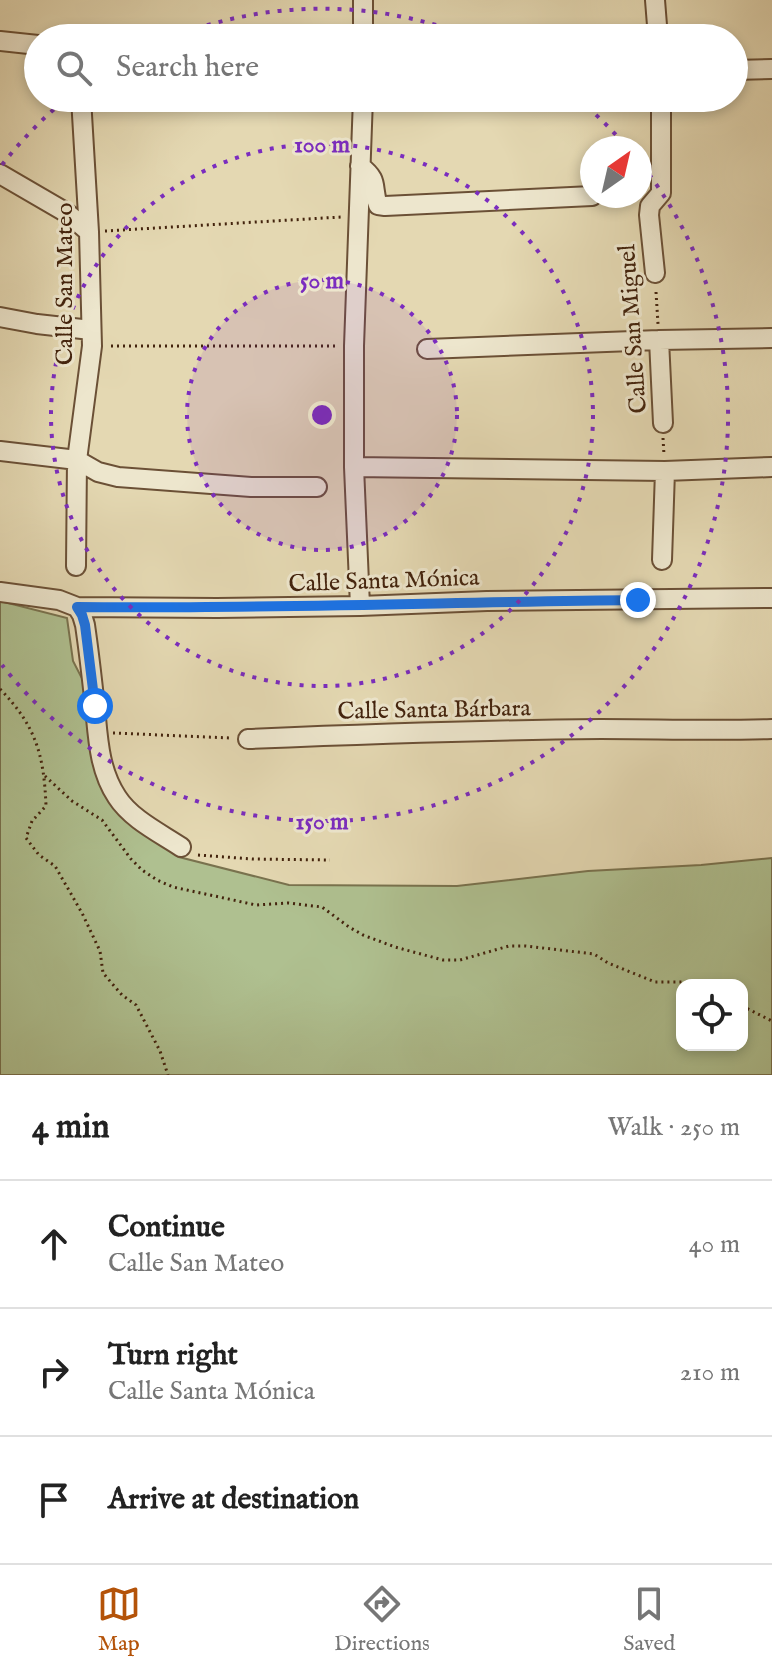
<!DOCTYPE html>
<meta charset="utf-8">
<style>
body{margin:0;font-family:"IM FELL English",serif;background:#f2f2f2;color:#222}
.controls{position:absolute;right:24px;bottom:24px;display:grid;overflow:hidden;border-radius:16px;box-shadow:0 4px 12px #0003}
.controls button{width:72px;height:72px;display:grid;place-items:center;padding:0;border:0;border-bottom:2px solid #e0e0e0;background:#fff;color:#222;font:40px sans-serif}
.compass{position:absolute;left:580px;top:136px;width:72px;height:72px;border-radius:50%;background:#fff;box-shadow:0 4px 12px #0003;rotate:34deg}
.stop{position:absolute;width:24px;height:24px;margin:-18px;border:6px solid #1a73e8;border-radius:50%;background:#fff}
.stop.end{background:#1a73e8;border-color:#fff;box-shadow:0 2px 8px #0008}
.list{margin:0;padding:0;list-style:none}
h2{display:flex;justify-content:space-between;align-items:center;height:104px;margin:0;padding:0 32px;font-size:34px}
h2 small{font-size:26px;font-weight:400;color:#767676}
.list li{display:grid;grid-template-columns:52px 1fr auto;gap:24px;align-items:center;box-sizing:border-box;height:128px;padding:0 32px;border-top:2px solid #e0e0e0}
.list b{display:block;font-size:30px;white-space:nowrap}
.list p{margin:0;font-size:26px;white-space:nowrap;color:#767676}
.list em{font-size:26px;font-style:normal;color:#767676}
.icon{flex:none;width:44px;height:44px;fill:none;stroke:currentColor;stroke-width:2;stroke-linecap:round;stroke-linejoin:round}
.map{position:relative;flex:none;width:772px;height:1075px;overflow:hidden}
.search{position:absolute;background:#fff;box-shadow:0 4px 12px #0003;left:24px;right:24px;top:24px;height:88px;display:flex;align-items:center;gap:20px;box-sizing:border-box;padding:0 28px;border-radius:44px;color:#767676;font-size:30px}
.sheet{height:488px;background:#fff}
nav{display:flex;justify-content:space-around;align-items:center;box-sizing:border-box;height:112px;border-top:2px solid #e0e0e0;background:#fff;font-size:22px;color:#767676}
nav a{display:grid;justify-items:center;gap:4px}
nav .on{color:#b45309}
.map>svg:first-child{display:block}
</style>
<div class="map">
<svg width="772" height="1075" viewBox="0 0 772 1075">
<rect width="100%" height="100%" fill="#e4d8b2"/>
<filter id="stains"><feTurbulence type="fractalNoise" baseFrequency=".0025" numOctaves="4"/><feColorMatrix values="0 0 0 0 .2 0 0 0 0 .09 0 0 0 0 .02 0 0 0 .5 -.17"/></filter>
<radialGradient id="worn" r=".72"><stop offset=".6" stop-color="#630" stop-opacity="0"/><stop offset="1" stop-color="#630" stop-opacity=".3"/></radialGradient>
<path fill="#afc090" stroke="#79724e" stroke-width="2" fill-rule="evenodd" d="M 0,601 L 67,618 L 73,661 L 90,694 L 105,787 L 179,857 L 289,885 L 457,886 L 588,871 L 701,865 L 772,858 L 772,1075 L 0,1075 ZM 682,985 L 742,985 L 742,1045 L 682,1045 Z"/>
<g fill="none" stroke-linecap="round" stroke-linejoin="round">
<defs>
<path id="street" d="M 363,0 L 363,38
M 655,0 L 658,38
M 0,41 L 38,45
M 734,70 L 772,69
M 360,166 C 380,181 371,186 378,205 L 385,206 L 592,196
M 0,174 L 67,213 L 89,232
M 655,273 L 649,215 L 650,206 L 661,193 L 661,98
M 0,317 L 37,324 L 91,330
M 659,340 L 663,423
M 427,349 L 659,340 L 772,338
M 0,451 L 77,460 L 98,472 L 118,477 L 251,487 L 317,487
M 354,467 L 665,471 L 772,467
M 662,560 L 665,471
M 76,566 L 77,460 L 92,346 L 89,232 L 81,98
M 0,592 L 59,600 L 77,607 L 217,608 L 360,606 L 487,601 L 772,598
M 360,606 L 354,467 L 354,346 L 363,98
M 77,607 L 82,615 L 85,625 C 89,652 92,679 95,707 C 98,738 99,770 117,797 C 131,819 160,833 181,847
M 248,739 C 366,734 484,730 601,729 C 658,729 715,731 772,729"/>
</defs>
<use href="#street" stroke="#6b5036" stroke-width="22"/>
<path stroke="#43230d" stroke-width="3" stroke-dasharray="2 4" stroke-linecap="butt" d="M 105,231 L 341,217
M 656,292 L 658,324
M 111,346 L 336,346
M 663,438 L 664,455
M 0,689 C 36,726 44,755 46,806 L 32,821 L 26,838 L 39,855 L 55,866 L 82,913 L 100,951 L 103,973 L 122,995 L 136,1005 L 160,1051 L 168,1075
M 113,733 L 230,738
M 45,776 L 72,801 L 102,820 L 131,859 L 142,870 L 157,880 L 173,887 L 256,905 L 289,903 L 322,907 L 349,927 L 363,935 L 395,947 L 443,960 L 460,960 L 509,946 L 526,946 L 594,954 L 608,963 L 655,982 L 689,982 L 698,985
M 198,855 L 252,859 L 330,860
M 742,1006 L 772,1021"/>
<use href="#street" stroke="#ede6cd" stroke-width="18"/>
</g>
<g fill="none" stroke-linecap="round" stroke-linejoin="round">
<path stroke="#1a73e8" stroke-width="10" d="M 95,706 L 85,625 L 82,615 L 77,607 C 264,609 451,602 638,600"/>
</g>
<circle cx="322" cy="415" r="135" fill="#7b2cbf" fill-opacity=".12"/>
<g fill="none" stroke="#7b2cbf" stroke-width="4" stroke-dasharray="4 8">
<circle cx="322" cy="415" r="135"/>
<circle cx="322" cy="415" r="271"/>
<path d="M2 165A406 406 0 0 1 66 99M173 37A406 406 0 0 1 471 37M578 99A406 406 0 0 1 626 146M642 165A406 406 0 1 1 2 665"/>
</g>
<g text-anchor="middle" stroke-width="6" stroke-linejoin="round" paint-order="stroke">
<g font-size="24" fill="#43230d" stroke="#ede6cd">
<text transform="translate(64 284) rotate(-90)" y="8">Calle San Mateo</text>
<text transform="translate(632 329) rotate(-94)" y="8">Calle San Miguel</text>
<text transform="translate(384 580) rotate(-2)" y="8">Calle Santa Mónica</text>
<text transform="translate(434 709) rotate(-1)" y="8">Calle Santa Bárbara</text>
</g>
</g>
<circle cx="322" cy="415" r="12" fill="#7b2cbf" stroke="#ede6cd" stroke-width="4"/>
<g font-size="24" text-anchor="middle" font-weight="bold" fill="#7b2cbf" stroke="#ede6cd" stroke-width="6" stroke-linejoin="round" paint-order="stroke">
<text x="322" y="152">100 m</text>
<text x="322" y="288">50 m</text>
<text x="322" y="829">150 m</text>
</g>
<rect width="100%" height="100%" filter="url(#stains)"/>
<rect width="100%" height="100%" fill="url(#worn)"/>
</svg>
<div class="controls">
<button><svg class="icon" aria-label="locate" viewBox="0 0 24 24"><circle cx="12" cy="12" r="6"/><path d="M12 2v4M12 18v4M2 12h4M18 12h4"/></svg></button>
</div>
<svg class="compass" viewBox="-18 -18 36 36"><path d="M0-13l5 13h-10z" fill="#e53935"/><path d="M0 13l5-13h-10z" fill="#767676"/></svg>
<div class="stop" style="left:95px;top:706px"></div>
<div class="stop end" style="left:638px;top:600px"></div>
<div class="search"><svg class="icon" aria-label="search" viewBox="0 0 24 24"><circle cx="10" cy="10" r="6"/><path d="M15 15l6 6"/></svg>Search here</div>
</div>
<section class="sheet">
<h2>4 min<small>Walk · 250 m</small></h2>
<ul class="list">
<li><svg class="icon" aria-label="ahead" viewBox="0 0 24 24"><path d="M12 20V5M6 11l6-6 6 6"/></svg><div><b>Continue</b><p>Calle San Mateo</p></div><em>40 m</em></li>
<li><svg class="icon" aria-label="right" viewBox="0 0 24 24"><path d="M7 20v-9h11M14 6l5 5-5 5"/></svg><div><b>Turn right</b><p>Calle Santa Mónica</p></div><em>210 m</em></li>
<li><svg class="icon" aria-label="arrive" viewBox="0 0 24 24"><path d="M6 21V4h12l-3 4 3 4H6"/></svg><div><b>Arrive at destination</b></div></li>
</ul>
</section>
<nav>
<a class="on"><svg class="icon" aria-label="map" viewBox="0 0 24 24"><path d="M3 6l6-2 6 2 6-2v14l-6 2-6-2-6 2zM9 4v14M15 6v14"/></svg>Map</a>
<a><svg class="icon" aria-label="directions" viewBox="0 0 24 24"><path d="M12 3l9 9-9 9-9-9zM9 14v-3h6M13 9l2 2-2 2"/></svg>Directions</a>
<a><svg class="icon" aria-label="saved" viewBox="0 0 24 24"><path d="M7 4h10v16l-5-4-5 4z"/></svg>Saved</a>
</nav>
